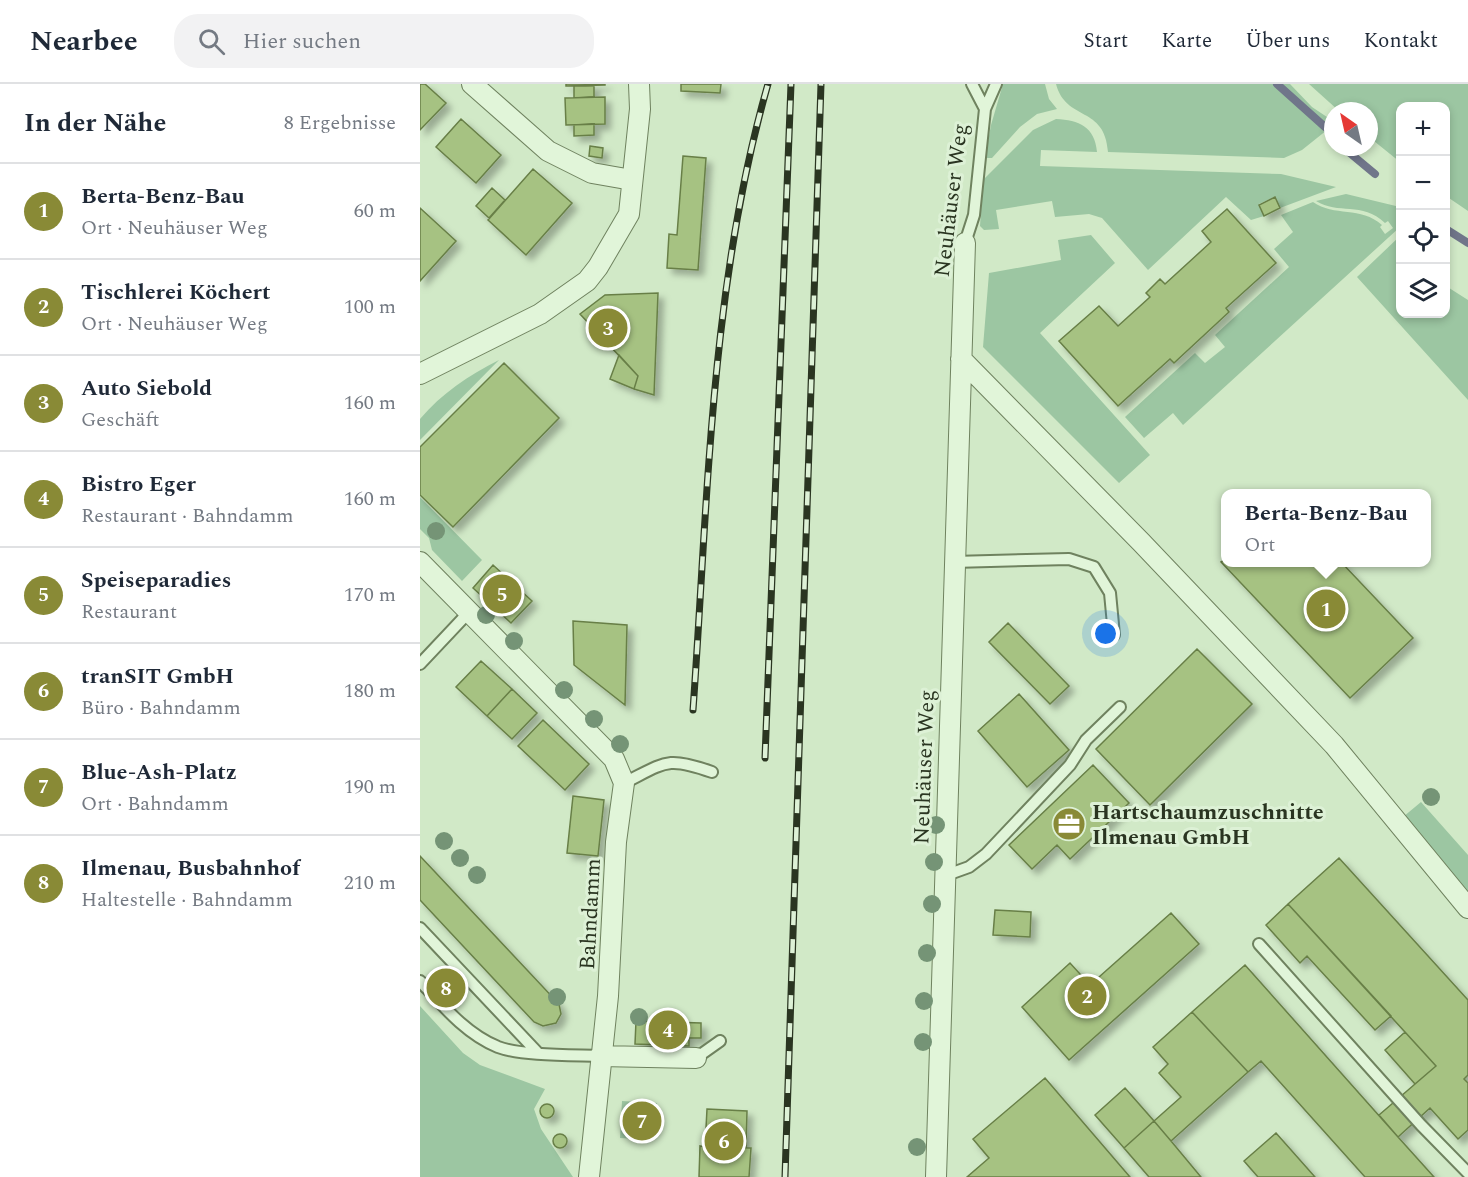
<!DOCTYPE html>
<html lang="de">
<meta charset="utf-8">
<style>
body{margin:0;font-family:Spectral,serif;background:#f2f2f3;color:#1f2937}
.controls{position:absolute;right:18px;top:18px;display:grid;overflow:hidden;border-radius:12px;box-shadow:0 3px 9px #0003}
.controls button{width:54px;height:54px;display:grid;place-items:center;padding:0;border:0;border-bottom:2px solid #e0e1e3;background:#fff;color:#1f2937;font:30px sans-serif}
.compass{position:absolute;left:904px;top:18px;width:54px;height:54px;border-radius:50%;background:#fff;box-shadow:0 3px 9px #0003;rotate:326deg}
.you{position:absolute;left:686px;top:550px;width:21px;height:21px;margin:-15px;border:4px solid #fff;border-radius:50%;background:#1a73e8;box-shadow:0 0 0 9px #1a73e833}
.badge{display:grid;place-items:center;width:39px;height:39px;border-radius:50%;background:#898a36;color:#fff;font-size:20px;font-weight:700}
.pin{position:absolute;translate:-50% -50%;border:3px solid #fff;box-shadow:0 2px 6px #0006}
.popup{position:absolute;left:801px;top:405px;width:210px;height:78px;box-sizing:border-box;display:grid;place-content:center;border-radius:12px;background:#fff;filter:drop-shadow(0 2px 4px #0005);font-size:20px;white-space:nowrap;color:#747a83}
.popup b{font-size:22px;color:#1f2937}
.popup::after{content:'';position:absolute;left:50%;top:100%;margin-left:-12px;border:12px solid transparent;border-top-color:#fff}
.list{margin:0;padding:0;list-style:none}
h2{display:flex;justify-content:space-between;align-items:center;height:78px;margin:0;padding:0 24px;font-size:26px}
h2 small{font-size:20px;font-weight:400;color:#747a83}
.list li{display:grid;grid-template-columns:39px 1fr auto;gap:18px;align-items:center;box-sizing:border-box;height:96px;padding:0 24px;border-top:2px solid #e0e1e3}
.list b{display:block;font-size:22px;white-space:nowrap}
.list p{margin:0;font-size:20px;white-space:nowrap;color:#747a83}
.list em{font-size:20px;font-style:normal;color:#747a83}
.icon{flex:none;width:33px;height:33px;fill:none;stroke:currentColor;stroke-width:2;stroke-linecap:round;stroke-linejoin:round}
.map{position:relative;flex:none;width:1048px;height:1093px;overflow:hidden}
header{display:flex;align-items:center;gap:36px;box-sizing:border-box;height:84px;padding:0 30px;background:#fff;border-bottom:2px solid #e0e1e3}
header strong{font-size:28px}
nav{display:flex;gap:33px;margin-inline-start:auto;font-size:21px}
.search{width:420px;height:54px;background:#f2f2f3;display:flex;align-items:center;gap:15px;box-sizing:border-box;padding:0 21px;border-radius:24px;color:#747a83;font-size:22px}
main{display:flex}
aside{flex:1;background:#fff}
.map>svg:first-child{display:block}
</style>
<header>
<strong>Nearbee</strong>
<div class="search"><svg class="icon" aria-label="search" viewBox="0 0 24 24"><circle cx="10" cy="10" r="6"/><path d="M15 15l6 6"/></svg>Hier suchen</div>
<nav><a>Start</a><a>Karte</a><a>Über uns</a><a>Kontakt</a></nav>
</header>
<main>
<aside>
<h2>In der Nähe<small>8 Ergebnisse</small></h2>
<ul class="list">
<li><span class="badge">1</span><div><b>Berta-Benz-Bau</b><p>Ort · Neuhäuser Weg</p></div><em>60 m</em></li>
<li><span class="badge">2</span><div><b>Tischlerei Köchert</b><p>Ort · Neuhäuser Weg</p></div><em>100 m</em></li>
<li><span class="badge">3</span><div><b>Auto Siebold</b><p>Geschäft</p></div><em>160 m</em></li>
<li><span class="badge">4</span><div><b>Bistro Eger</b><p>Restaurant · Bahndamm</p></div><em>160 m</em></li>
<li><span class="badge">5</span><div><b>Speiseparadies</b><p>Restaurant</p></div><em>170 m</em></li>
<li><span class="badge">6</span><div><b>tranSIT GmbH</b><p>Büro · Bahndamm</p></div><em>180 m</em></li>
<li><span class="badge">7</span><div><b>Blue-Ash-Platz</b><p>Ort · Bahndamm</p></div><em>190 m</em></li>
<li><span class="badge">8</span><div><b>Ilmenau, Busbahnhof</b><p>Haltestelle · Bahndamm</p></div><em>210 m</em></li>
</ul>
</aside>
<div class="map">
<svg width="1048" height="1093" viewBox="0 0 1048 1093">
<defs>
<filter id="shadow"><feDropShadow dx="5.5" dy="5.5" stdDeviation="3" flood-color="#0004"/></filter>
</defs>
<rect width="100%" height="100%" fill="#d1e9c7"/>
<path fill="#9cc6a2" d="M 583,0 L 625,0 L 629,15 L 637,25 L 617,30 L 600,43 L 572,74 L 565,74 L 571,41 Z
M 636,0 L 870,0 L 892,23 L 910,35 L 912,42 L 882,66 L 864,74 L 688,68 C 685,21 646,38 636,0 Z
M 889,0 L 1048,0 L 1048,127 L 1026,112 L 1026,22 L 980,22 L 980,78 L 949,53 L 949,27 L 919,27 Z
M 636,35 C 659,36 675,43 677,68 L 621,66 L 620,82 L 861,90 L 916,103 L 860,124 L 854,113 L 839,120 L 844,132 L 831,136 L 806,113 L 728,186 L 682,134 L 669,130 L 635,133 L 632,117 L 576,126 L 579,145 L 564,146 L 560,142 L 563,96 L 613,46 Z
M 926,110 L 980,123 L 980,143 L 763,341 L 753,329 L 724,354 L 705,333 L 775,269 L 785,279 L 805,263 L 795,251 L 869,183 L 854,165 L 873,148 L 861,131 L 893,118 C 914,133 941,122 962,141 L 960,143 L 965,150 L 973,144 L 968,137 L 965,139 C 942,117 918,131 896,117 Z
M 671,151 L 695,179 L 620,249 L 730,371 L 699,399 L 563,263 L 569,189 L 641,176 L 638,156 Z
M 980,152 L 980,230 L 1026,230 L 1026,202 L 1048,216 L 1048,316 L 937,193 Z
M 79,276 L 0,356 L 0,335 C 22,309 48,292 79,276 Z
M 0,413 L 62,476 L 42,497 L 12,466 L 9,454 L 0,445 Z
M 1001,718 L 1048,771 L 1048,816 L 977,738 Z
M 0,922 L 43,969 L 60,981 L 125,1005 L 114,1025 L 121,1045 L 153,1093 L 0,1093 Z
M 202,1017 L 237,1019 L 234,1056 L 200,1054 Z"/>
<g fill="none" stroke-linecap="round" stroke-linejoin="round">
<path stroke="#70768a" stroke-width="8" d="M 857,0 L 905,43
M 925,65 L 955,90
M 1026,145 L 1048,159"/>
</g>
<path fill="#a6c282" stroke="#687f47" stroke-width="1.5" filter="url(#shadow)" d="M 0,0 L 5,0 L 26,19 L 0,46 Z
M 146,0 L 185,0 L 185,1 L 146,2 Z
M 261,0 L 301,0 L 300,9 L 261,7 Z
M 154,2 L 174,2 L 174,13 L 154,14 Z
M 185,13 L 185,40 L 146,41 L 145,14 Z
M 41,35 L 81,71 L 56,99 L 16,63 Z
M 174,40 L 174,51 L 154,52 L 154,41 Z
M 170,62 L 183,64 L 182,74 L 169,72 Z
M 263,72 L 286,74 L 278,186 L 247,184 L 249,150 L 257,151 Z
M 113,85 L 152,119 L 106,171 L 68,136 Z
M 72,104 L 85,116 L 69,134 L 56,122 Z
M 855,113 L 860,124 L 844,132 L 839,121 Z
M 0,124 L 36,157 L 0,197 Z
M 807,125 L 856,179 L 806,224 L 809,228 L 754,279 L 750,275 L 698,322 L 639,257 L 679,222 L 698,242 L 730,213 L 726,209 L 740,195 L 745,200 L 791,158 L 782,147 Z
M 238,209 L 234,311 L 214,305 L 218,292 L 160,230 L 185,211 Z
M 199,271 L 218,292 L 214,305 L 190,295 Z
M 84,279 L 139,334 L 33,443 L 0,411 L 0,363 Z
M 806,475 L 806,478 L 921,478 L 993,554 L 930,614 L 801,478 Z
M 73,481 L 112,517 L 91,539 L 53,504 Z
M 153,537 L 207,541 L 205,621 L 154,581 Z
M 588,539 L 649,602 L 630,620 L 569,558 Z
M 777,565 L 832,620 L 730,721 L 676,665 Z
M 61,577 L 92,605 L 67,632 L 36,603 Z
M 92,605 L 117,629 L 92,655 L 67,632 Z
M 599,610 L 649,666 L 607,703 L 558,647 Z
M 123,636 L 169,680 L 145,706 L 98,662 Z
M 673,681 L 709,719 L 650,775 L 637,761 L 612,785 L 589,761 Z
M 153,712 L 184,716 L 178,772 L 147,769 Z
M 0,772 L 139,920 L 141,930 L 136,939 L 123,942 L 114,938 L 0,816 Z
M 919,774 L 1048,916 L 1048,991 L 1044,995 L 1048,999 L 1048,1046 L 1038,1055 L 1010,1024 L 978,1053 L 959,1031 L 1016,982 L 868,820 Z
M 868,820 L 971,932 L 955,946 L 887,872 L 880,879 L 846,841 Z
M 575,826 L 611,828 L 610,853 L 573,851 Z
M 751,829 L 779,860 L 649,976 L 602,923 L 650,879 L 670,901 Z
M 825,881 L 978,1053 L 1014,1093 L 945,1093 L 841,977 L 828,988 L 772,928 Z
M 772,928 L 828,988 L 751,1057 L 734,1037 L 761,1013 L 739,989 L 748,980 L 733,963 Z
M 216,937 L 281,939 L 281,954 L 269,954 L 269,962 L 215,960 Z
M 985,948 L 1016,982 L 995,1000 L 965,966 Z
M 625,994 L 710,1093 L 547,1093 L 569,1074 L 553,1055 Z
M 705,1004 L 734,1037 L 704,1064 L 675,1031 Z
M120 1027a7 7 0 1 1 14 0a7 7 0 1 1-14 0Z
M 287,1025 L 327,1027 L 326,1064 L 331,1064 L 329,1093 L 279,1093 L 280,1062 L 285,1063 Z
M 734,1037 L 751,1057 L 781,1093 L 729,1093 L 704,1064 Z
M 856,1049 L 895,1093 L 838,1093 L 824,1077 Z
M133 1057a7 7 0 1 1 14 0a7 7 0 1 1-14 0Z
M 280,1062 L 331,1064 L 329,1093 L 279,1093 Z"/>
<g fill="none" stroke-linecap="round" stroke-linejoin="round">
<defs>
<path id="service" d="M 552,0 L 565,25
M 545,159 L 554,131 L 565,25 L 576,0
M 533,478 L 649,475 L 674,483 L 690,509 L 694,551
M 0,580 L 49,528
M 204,699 C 246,678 247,672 292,688
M 524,792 L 549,783 L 566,770 L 650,681 L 666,656 L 700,623
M 0,844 L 117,968
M 839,860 L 1001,1041 L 1048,1089
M 0,897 C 23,922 46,950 78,963 C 102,972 154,971 180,972
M 276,974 L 300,957"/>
<path id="minor" d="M 52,0 L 128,67 L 172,89 L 212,96
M 541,275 L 721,458 L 914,661 L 1048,824
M 0,290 L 120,230 L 167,197 L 178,183 L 209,130 L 220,25 L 219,0
M 0,478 L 194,675 L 204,699 L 196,758 L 188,912 L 169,1093
M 180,972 L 276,974
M 516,1093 L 545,159"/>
</defs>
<use href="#service" stroke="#6f825f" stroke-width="14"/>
<use href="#minor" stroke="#6f825f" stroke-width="22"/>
<use href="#service" stroke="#e1f5d9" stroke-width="10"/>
<use href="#minor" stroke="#e1f5d9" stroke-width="20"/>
<defs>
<path id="rail" d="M 273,626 C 288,417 290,202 348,0
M 345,674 L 371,0
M 365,1093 L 401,0"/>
</defs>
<use href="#rail" stroke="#2a3521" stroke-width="7"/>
<use href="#rail" stroke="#ddf1d6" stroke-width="4.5" stroke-dasharray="14" stroke-linecap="butt"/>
</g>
<g fill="#759476">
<circle cx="16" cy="447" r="9"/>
<circle cx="66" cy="531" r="9"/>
<circle cx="94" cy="557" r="9"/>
<circle cx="144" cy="606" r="9"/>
<circle cx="174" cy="635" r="9"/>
<circle cx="200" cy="660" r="9"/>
<circle cx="1011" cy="713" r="9"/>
<circle cx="516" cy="741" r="9"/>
<circle cx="24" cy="757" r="9"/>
<circle cx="40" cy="774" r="9"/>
<circle cx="514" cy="778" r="9"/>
<circle cx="57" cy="791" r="9"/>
<circle cx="512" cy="820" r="9"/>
<circle cx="507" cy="869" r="9"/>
<circle cx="137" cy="913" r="9"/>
<circle cx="504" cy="917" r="9"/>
<circle cx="219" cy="933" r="9"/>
<circle cx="503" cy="958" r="9"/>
<circle cx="227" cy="1025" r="9"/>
<circle cx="210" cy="1043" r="9"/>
<circle cx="497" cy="1063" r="9"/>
</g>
<defs>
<symbol id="office-disc" viewBox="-11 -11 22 22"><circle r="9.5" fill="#898a36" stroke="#ddf1d6"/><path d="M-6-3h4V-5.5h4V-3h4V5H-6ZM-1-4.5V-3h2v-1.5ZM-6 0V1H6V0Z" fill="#fff"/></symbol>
</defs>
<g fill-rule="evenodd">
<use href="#office-disc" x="630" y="721" width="38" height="38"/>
</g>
<g text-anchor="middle" stroke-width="6" stroke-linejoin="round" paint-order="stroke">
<g font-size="22" fill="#2a3521" stroke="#ddf1d6">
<text transform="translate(530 116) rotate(-83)" y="8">Neuhäuser Weg</text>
<text transform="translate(503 683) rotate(-88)" y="8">Neuhäuser Weg</text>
<text transform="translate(169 830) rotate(-87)" y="8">Bahndamm</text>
</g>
<g font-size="22" font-weight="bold" fill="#2a3521" stroke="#ddf1d6" text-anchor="start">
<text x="672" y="735">Hartschaumzuschnitte<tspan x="672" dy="25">Ilmenau GmbH</tspan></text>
</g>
</g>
</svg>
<div class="controls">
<button>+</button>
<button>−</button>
<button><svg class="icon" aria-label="locate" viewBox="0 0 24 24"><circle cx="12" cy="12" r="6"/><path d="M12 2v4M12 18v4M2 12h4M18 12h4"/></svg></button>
<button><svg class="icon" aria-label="layers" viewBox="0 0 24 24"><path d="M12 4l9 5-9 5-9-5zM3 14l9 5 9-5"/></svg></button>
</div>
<svg class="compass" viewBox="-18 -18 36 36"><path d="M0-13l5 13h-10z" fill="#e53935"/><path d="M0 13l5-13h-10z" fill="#747a83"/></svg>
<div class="you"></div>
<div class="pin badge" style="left:906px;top:525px">1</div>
<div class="popup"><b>Berta-Benz-Bau</b>Ort</div>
<div class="pin badge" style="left:667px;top:912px">2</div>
<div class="pin badge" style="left:188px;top:244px">3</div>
<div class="pin badge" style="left:248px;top:946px">4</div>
<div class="pin badge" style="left:82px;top:510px">5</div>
<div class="pin badge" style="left:304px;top:1057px">6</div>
<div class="pin badge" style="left:222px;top:1037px">7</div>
<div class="pin badge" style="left:26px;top:904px">8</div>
</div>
</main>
